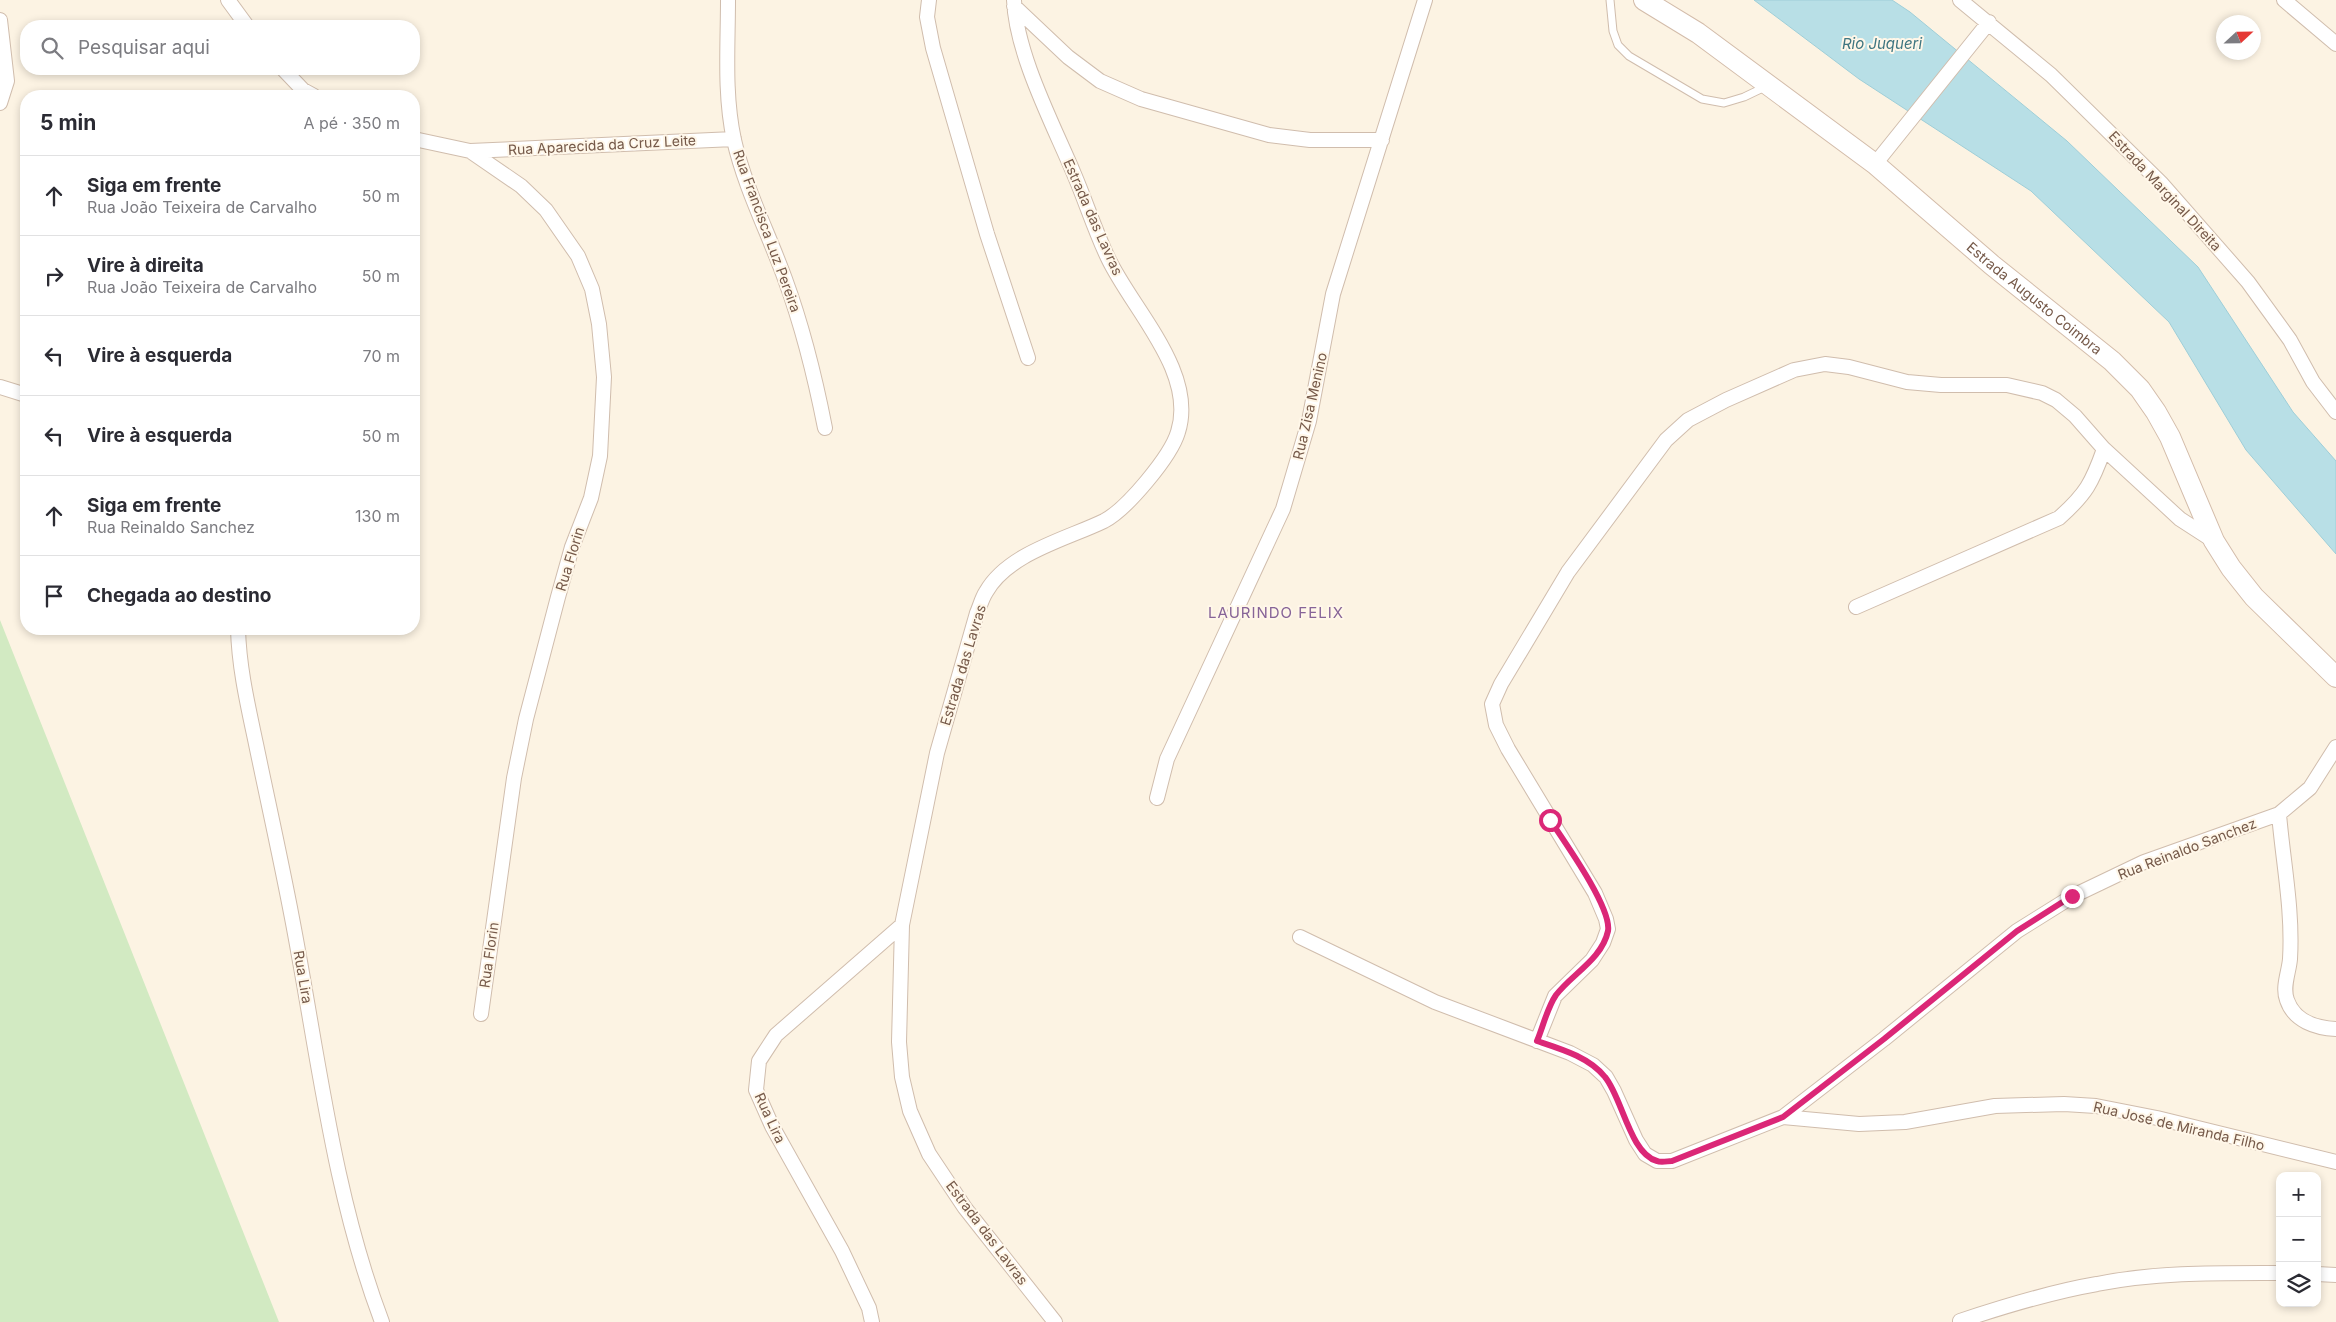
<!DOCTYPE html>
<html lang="pt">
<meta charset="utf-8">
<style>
body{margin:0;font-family:Inter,sans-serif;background:#f2f2f3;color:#2b2b33}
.controls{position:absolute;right:15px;bottom:15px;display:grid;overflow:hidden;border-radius:10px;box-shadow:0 2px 8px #0003}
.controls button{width:45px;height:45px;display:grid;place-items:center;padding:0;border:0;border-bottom:1px solid #e1e1e2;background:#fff;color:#2b2b33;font:25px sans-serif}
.compass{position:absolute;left:2216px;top:15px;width:45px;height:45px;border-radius:50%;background:#fff;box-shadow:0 2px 8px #0003;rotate:68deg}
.stop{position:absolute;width:15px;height:15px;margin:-11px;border:4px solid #db2777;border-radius:50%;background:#fff}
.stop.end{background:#db2777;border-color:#fff;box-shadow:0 1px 5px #0008}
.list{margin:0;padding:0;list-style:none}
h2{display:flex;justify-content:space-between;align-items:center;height:65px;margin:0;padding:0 20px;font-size:21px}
h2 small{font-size:16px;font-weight:400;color:#7c7c81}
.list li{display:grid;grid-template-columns:32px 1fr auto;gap:15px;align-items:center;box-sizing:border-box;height:80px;padding:0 20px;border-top:1px solid #e1e1e2}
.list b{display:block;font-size:19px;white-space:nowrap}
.list p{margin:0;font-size:16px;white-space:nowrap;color:#7c7c81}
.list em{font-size:16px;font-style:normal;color:#7c7c81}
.icon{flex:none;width:28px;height:28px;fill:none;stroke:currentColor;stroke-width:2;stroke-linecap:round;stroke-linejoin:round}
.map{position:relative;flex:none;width:2336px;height:1322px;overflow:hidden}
.search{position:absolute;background:#fff;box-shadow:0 2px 8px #0003;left:20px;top:20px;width:400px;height:55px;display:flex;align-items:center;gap:12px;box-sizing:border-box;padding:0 18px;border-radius:20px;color:#7c7c81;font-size:19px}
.panel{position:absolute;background:#fff;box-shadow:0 2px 8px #0003;left:20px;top:90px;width:400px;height:545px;border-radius:20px}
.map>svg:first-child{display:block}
</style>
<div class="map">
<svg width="2336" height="1322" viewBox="0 0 2336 1322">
<rect width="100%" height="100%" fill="#fcf3e3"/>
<path fill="#d2eac2" d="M 0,620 L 279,1322 L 0,1322 Z"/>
<path fill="#b8dfe6" stroke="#9eced8" d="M 1754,0 L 1892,0 L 1910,12 L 2067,141 L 2198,267 L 2293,412 L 2336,461 L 2336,554 L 2246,450 L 2169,322 L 2031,191 L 1859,79 Z"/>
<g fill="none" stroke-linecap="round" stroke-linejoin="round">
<defs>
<path id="lane" d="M 1610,0 L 1613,31 L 1618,45 L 1629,56 L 1702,99 L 1724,103 L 1744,97 L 1767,86"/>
<path id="street" d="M 228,0 L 247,26
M 728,0 C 728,46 724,94 734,140 C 745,188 768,232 785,279 C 803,328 815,377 825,428
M 929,0 L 927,17 L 933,48 L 987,234 L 1028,358
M 1014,0 C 1016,54 1053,124 1074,174 C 1086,202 1095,231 1108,258 C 1132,309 1197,372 1178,432 C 1171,456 1127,509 1104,521 C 1067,539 1008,553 986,592 C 982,598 980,606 977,613 L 937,753 L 902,925 L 899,1042 L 902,1077 L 910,1111 L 929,1154 L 965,1208 L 1055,1322
M 1960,0 L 2051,75 L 2162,184 L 2248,282 L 2290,340 L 2313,382 L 2336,412
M 2284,0 L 2336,44
M 1014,6 L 1068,57 L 1100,81 L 1141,99 L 1269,135 L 1310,140 L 1382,140
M 0,20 L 7,81 L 0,103
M 283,69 L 303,90 L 314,96
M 414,139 L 470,151 L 734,139
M 470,151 L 521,186 L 546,210 L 578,256 L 592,289 L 599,324 L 604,377 L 600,456 L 591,498 L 572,547 L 558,597 L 526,719 L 514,778 L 481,1014
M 1875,164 L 1989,22
M 0,387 L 26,395
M 1856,607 L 2059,518 C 2086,494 2092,483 2104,449
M 238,629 C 239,668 248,706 256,744 C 268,802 281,860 292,918 C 318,1053 333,1193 382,1322
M 1157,798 L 1167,759 L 1283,509 L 1309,421 L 1333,294 L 1425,0
M 2279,814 C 2283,862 2293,910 2290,959 C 2289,972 2282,987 2287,1000 C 2294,1021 2316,1028 2336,1029
M 1300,937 L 1435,1002 L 1570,1053 L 1593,1065 L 1606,1077 L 1614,1091 L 1636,1140 L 1645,1154 L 1657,1161 L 1672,1161 L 1783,1117 L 1884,1039 L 2017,931 L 2073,896 L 2144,862 L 2279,814 L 2310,788 L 2336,747
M 1537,1041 L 1555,996 L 1592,960 L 1603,943 L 1608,929 L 1606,919 L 1595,893 L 1508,749 L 1496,725 L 1492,704 L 1501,684 L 1568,572 L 1666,440 L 1688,420 L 1726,400 L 1794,370 L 1825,364 L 1849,367 L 1907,382 L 1941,385 L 2007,385 L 2042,393 L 2056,400 L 2075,416 L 2104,449 L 2180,519 L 2214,541
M 1783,1117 L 1859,1124 L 1905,1122 L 1995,1106 L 2064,1104 L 2096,1106 L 2157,1118 L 2336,1162
M 2317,1274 L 2336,1275
M 1960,1321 C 2005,1306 2050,1292 2097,1284 C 2157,1272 2219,1273 2280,1273
M 872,1322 L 869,1308 L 842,1251 L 772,1126 L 756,1090 L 759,1061 L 776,1035 L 902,925"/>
<g id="secondary">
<path id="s1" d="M 1644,0 L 1698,33 L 1875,164 L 1992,265 L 2112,361 L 2140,389 L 2156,412 L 2170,437 L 2214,541 L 2231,568 L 2254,597 L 2336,677"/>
</g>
</defs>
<use href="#lane" stroke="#d0bdad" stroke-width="9"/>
<use href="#street" stroke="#d0bdad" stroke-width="16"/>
<use href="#secondary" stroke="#d3bcaa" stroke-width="22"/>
<use href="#lane" stroke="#fff" stroke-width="7"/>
<use href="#street" stroke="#fff" stroke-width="14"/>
<use href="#secondary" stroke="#fff" stroke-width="20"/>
</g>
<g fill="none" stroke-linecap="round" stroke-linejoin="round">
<path stroke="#db2777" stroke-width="6" d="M 1550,820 C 1564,841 1612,908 1608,931 C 1602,959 1572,974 1556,995 C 1547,1008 1543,1027 1537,1041 C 1561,1049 1589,1057 1605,1077 C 1622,1097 1630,1154 1657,1161 C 1661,1163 1668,1161 1672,1161 L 1783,1117 L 1884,1039 L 2017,931 L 2072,896"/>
</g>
<g text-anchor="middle" stroke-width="4" stroke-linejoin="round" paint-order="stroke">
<g font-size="14" fill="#755949" stroke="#fff7e9">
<text transform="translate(602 145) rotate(-3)" y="5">Rua Aparecida da Cruz Leite</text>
<text transform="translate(2165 191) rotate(47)" y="5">Estrada Marginal Direita</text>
<text transform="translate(1093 217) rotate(66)" y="5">Estrada das Lavras</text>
<text transform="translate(767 231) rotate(70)" y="5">Rua Francisca Luz Pereira</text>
<text dy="5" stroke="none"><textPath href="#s1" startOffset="492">Estrada Augusto Coimbra</textPath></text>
<text transform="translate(1310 406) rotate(-77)" y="5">Rua Zisa Menino</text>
<text transform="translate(570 559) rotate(-73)" y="5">Rua Florin</text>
<text transform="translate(963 665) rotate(-73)" y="5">Estrada das Lavras</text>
<text transform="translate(2187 849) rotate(-21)" y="5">Rua Reinaldo Sanchez</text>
<text transform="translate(489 955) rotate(-82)" y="5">Rua Florin</text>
<text transform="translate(303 977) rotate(80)" y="5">Rua Lira</text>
<text transform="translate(770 1118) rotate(65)" y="5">Rua Lira</text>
<text transform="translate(2179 1126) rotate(13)" y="5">Rua José de Miranda Filho</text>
<text transform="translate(987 1233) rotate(53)" y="5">Estrada das Lavras</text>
</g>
<g font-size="15" font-style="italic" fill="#3f7681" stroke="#fff7e9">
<text x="1882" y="49">Rio Juqueri</text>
</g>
<g font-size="15" letter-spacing="1" fill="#876498" stroke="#fff7e9">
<text x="1276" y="618">LAURINDO FELIX</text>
</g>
</g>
</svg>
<div class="controls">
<button>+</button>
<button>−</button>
<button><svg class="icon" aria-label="layers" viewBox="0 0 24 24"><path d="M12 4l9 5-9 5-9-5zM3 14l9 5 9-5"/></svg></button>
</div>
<svg class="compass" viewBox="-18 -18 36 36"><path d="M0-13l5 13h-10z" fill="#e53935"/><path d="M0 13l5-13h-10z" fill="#7c7c81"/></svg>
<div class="stop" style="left:1550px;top:820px"></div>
<div class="stop end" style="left:2072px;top:896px"></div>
<div class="search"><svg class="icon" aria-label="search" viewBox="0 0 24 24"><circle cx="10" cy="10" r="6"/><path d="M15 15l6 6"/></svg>Pesquisar aqui</div>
<section class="panel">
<h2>5 min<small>A pé · 350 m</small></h2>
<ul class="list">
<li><svg class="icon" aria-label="ahead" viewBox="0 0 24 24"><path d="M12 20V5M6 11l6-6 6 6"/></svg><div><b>Siga em frente</b><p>Rua João Teixeira de Carvalho</p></div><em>50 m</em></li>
<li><svg class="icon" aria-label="right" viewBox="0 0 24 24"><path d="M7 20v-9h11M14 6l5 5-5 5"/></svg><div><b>Vire à direita</b><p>Rua João Teixeira de Carvalho</p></div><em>50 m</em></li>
<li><svg class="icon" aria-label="left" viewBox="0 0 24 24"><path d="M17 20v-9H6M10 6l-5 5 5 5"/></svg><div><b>Vire à esquerda</b></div><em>70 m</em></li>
<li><svg class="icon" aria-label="left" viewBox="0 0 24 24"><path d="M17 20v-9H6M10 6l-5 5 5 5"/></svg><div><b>Vire à esquerda</b></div><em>50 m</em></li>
<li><svg class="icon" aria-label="ahead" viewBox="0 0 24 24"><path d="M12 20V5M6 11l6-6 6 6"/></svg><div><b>Siga em frente</b><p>Rua Reinaldo Sanchez</p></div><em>130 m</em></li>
<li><svg class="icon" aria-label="arrive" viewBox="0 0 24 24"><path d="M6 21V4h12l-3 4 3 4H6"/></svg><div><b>Chegada ao destino</b></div></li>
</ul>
</section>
</div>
